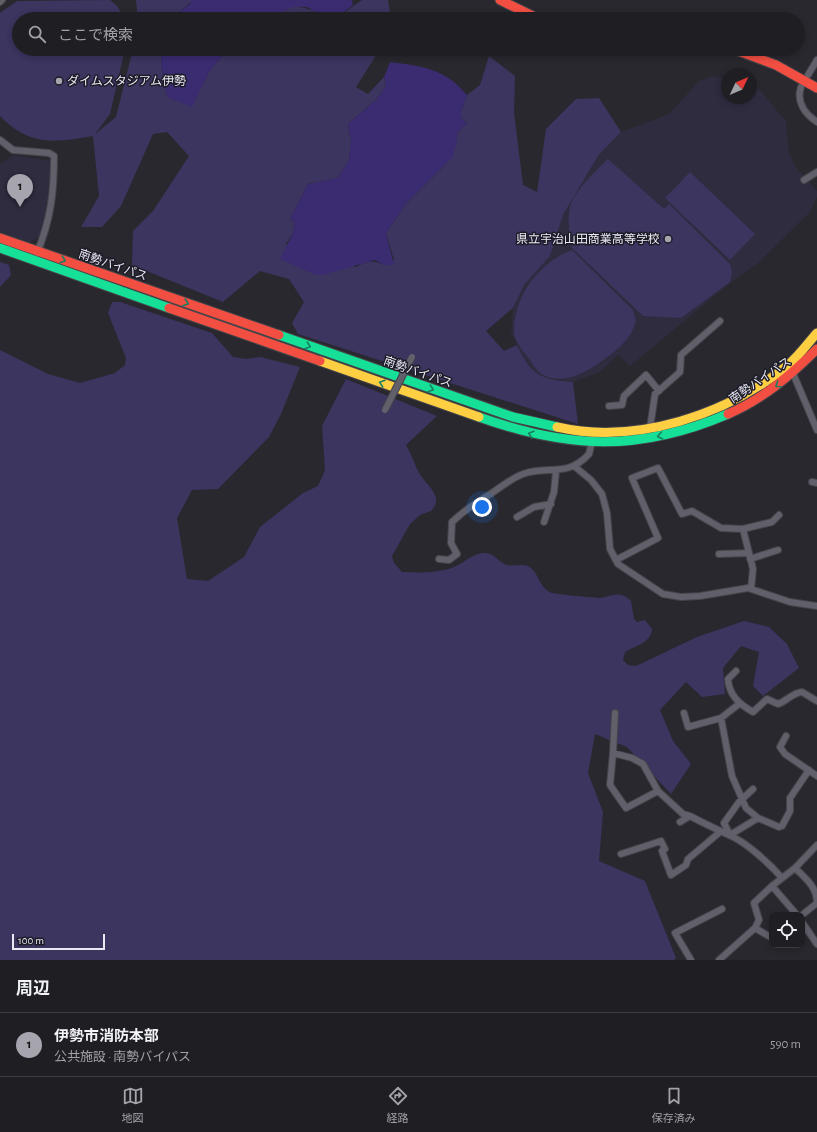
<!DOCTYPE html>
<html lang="ja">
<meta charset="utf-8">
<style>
body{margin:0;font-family:"Alegreya Sans","Noto Sans JP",sans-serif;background:#27272b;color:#f1f3f6}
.controls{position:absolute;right:12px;bottom:12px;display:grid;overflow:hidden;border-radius:8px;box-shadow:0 2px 6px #0003}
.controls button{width:36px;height:36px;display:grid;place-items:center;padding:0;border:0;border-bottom:1px solid #3c3c41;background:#1f1e23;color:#f1f3f6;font:20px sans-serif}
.compass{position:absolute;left:721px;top:68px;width:36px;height:36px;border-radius:50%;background:#1f1e23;box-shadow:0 2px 6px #0003;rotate:46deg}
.scale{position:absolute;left:12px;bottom:10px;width:93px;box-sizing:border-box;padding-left:4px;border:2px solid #eae9f2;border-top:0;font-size:11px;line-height:14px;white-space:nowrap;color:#eae9f2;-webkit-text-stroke:3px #1c1b28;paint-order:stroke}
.you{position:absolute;left:482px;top:507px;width:14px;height:14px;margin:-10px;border:3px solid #fff;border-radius:50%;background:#1a73e8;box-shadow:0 0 0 6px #1a73e833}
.badge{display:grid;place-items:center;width:26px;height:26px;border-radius:50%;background:#a6a5ae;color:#111;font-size:13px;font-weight:700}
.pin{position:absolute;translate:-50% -33px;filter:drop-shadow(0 1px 2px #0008)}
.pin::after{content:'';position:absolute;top:21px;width:14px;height:12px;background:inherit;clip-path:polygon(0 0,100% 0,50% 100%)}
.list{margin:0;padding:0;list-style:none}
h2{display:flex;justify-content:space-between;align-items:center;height:52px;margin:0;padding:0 16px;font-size:17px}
h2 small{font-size:13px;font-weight:400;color:#a1a2a6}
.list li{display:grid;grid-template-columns:26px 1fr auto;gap:12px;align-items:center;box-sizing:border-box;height:64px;padding:0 16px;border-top:1px solid #3c3c41}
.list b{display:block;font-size:15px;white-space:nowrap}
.list p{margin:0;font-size:13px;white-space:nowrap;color:#a1a2a6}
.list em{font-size:13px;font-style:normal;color:#a1a2a6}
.icon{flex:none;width:22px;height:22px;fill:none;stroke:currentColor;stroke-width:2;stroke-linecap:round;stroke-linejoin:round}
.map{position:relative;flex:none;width:817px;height:960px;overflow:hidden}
.search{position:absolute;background:#1f1e23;box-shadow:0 2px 6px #0003;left:12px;right:12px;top:12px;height:44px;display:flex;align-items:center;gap:10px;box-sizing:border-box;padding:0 14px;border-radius:22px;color:#a1a2a6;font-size:15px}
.sheet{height:116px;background:#1f1e23}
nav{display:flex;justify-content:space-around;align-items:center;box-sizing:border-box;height:56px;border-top:1px solid #3c3c41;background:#1f1e23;font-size:11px;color:#a1a2a6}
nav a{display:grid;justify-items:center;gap:2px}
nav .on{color:#a6a5ae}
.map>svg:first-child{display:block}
</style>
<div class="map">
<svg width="817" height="960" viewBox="0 0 817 960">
<rect width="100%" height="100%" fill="#29282f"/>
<path fill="#2e2c3e" d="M 713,76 L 727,79 L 727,98 L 751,98 L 751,86 L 760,90 L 786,121 L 789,152 L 795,166 L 817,191 L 817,197 L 809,213 L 758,263 L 729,284 L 630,366 L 618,355 L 600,372 L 573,382 L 554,381 L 538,375 L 523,358 L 511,332 L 513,308 L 524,285 L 550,256 L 559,222 L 598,156 L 621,132 L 669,114 L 699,81 Z
M 13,155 L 52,161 L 51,201 L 45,225 L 38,238 L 29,242 L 0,232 L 0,164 Z"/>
<path fill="#3b355f" d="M 110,0 L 117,6 L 125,19 L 19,19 L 19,49 L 125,49 L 110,114 L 95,134 L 116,117 L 133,49 L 162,49 L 161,65 L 167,97 L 200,89 L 210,70 L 228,49 L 380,49 L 356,87 L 368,94 L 384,77 L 386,86 L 377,99 L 348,124 L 351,142 L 349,160 L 338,178 L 308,184 L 290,219 L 295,222 L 293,233 L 286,244 L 356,267 C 366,261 373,259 384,265 L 394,260 L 386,233 L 405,205 L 448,162 L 457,141 L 457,133 L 467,123 L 461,118 L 461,112 L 467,95 L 480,85 L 489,56 L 515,76 L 514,113 L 523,185 L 537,192 L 546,129 L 576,99 L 599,98 L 621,132 L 598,156 L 563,215 L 550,256 L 524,285 L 513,308 L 486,331 L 504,351 L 517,345 C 531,375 541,380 573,382 L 578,424 L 298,334 L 292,323 L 304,302 L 289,279 L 260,271 L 223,302 L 132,265 L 133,231 L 153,211 L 189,156 L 167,132 L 153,134 L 121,206 L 102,227 L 81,227 L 99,196 L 93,136 C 55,143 29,146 0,116 L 0,13 L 17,1 Z
M 136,0 L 191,0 L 191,2 L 178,13 L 174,19 L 138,19 Z
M 362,0 L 388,0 L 391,19 L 335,19 Z
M 291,7 C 304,7 314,8 322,19 L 267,19 Z
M 608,159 L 664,209 L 669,204 L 730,264 L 732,273 L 730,282 L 681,318 L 643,316 L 572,248 C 570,234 566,218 571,204 C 574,192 598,168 608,159 Z
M 690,172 L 755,234 L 730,260 L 665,198 Z
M 572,250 L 633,310 L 636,320 C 632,339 617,350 602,361 C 585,373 561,387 540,373 C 535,369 531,361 527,356 C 522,351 514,339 514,332 C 514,296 538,263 572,250 Z
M 0,262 L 9,265 L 11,275 L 0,287 Z
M 112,302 L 120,302 L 212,333 L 233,357 L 246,359 L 260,357 L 300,367 L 281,414 L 269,437 L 218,489 L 192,490 L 177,518 L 187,579 L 208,581 L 244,557 L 260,527 L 303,493 L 318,486 L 325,470 L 322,426 L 346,379 L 437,416 L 406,445 C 411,454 414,462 418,471 C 424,484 446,496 431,511 L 420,515 L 410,524 L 392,556 L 394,563 L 402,572 C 418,573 439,573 454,567 C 464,563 473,553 484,553 C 494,552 499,563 507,565 C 515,567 524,562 531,568 C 540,576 539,588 552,593 C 555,594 596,598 600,598 C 614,596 619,590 631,601 L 634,619 L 637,622 L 645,620 L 652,629 C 651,643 635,646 625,652 L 623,660 L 628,665 L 636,666 L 697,637 L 744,621 L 769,627 L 787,644 L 799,668 L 763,696 L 753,686 L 759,652 L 741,646 L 723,668 L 725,694 L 702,697 L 686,682 L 660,710 L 673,741 L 691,764 L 671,794 L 627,747 L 595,734 L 588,773 L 603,812 L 599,861 L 645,881 L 676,958 L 674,960 L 0,960 L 0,350 L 48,374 L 80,383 L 115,373 L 125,365 L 126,358 L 108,313 Z"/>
<path fill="#3b2b71" d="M 191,0 L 352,0 L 353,5 L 335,19 L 322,19 L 319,14 L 307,7 L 292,7 L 267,19 L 174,19 L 178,13 L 191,3 Z
M 162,49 L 232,49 L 228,49 L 210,70 L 192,107 L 167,97 L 161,65 Z
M 390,62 C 422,66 446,69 467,95 L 461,112 L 461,118 L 467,123 L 457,133 L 457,141 L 452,158 L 405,205 L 386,233 L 394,265 L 384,265 L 375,260 L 322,275 L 314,274 L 280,259 L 293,233 L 295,222 L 290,219 L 308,184 L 338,178 L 349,160 L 351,142 L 348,124 L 377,99 L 386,86 L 384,77 Z"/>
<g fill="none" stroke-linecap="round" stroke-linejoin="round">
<defs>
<path id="street" d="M 0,2 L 2,0
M 808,75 L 817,60
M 801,87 C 796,102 805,114 817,122
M 0,140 L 13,150 L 49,153 L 54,156 C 54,192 51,219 37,253
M 804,180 L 817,172
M 792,371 L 817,430
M 609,406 L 622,405 L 624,396 L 646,375 L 659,391
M 650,428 L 655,394 L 680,372 L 681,355 L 720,321
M 574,466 L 591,480 L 602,494 L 607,513 L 610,549 L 618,564 L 663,594 L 681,597 L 700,596 L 748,588 L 790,602 L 817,606
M 812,482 L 817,483
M 517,517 L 534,507 L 551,504
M 544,522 L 554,492 L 556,471
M 749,553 L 753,569 L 751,589
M 719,554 L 749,553 L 743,529
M 439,559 L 449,560 L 457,554 L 451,543 L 452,522 C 466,509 476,503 492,493 C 502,486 512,478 523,474 C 549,465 567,478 589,454 L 592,442
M 750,559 L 778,550
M 616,560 L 658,538 L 632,478 L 658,468 L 682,514 L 692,511 L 721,528 L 743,529 L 772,522 L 779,515
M 736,671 L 728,679 C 729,695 739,704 753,712 L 767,699 L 778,704 C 787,701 792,693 802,692 L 817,701
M 615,713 L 613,753 L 632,758 L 643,764 L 658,791 L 683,814 L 690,816
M 684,713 L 688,727 L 721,718 L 739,704
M 721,718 L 732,776 L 746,808 L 758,818 L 779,827 L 782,826 L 790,811 L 790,798 L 809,770
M 786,736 L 780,747 L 785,754 L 817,776
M 613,753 L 610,785 L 626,808 L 658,791
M 680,822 L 690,816 C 703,823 716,829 729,835 C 746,842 770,864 782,878
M 730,835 L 724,823 L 739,802 L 753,789
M 730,835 L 758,818
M 621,854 L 661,841 L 665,849 L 662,851 L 671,875 L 686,865 L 688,859 L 720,832
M 795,868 C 806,879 817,887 817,903 L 802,915
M 772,886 L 797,915
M 802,922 L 817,944
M 755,928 L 772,938
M 691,960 L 675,933 L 722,909
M 719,960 L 755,928 L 759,920 L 754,903 L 772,886 L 795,868 L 817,845"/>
<path id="fast" d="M 0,248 L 169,308
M 279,335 L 513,417 L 557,427
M 479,417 C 569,449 639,452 728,414"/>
<path id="slow" d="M 320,361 L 479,417
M 557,427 C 636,445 727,415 788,365 C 799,356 808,343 817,333"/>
<path id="jam" d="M 500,0 L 539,19
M 733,49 L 776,65 L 817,88
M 0,238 L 279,335
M 169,308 L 320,361
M 728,414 C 763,399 791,375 817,349"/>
</defs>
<use href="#street" stroke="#454449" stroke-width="8"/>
<use href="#fast" stroke="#454449" stroke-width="11"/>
<use href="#slow" stroke="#454449" stroke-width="11"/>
<use href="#jam" stroke="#454449" stroke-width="11"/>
<use href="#street" stroke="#605f6a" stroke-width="6"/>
<use href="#fast" stroke="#16e098" stroke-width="9"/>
<use href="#slow" stroke="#ffcf43" stroke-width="9"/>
<use href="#jam" stroke="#f24e42" stroke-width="9"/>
<defs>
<path id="street-bridge" d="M 385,410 L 412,357"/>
</defs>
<use href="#street-bridge" stroke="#454449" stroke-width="8" stroke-linecap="butt"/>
<use href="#street-bridge" stroke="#605f6a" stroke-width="6"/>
</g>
<defs><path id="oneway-chevron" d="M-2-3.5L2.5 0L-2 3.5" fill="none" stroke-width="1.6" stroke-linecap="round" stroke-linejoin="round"/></defs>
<g stroke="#197e60">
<use href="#oneway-chevron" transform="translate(63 260) rotate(19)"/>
<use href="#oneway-chevron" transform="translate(186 303) rotate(19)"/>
<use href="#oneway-chevron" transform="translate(308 346) rotate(19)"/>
<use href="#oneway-chevron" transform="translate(382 383) rotate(-161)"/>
<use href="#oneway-chevron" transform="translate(778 385) rotate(145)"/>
<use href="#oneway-chevron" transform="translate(431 389) rotate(19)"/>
<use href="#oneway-chevron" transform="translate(531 434) rotate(-164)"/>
<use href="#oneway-chevron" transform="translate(660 436) rotate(168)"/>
</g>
<g fill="#a6a5ae" stroke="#1c1b28" stroke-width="1.5">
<circle cx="59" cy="81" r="4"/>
<circle cx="668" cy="239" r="4"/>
</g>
<g text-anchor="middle" stroke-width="3" stroke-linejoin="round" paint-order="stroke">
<g font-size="12" fill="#eae9f2" stroke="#1c1b28" text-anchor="start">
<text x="67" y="85">ダイムスタジアム伊勢</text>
<text x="660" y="243" text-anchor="end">県立宇治山田商業高等学校</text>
</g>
<g font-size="12" fill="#eae9f2" stroke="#1c1b28">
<text transform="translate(113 265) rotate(19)" y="4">南勢バイパス</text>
<text transform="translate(418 372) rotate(19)" y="4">南勢バイパス</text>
<text transform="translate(760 380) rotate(-34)" y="4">南勢バイパス</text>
</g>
</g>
</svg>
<div class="controls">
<button><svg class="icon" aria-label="locate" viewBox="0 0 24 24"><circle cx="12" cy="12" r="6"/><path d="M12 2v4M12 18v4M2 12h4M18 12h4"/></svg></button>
</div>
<svg class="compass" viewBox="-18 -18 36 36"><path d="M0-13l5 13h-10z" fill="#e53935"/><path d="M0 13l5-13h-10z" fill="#a1a2a6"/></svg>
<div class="scale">100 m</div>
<div class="you"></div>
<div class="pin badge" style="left:20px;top:207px">1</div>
<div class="search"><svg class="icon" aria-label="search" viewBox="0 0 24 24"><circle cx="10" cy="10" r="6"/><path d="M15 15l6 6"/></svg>ここで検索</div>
</div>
<section class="sheet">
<h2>周辺<small></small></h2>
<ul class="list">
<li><span class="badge">1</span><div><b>伊勢市消防本部</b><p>公共施設 · 南勢バイパス</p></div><em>590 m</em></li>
</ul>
</section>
<nav>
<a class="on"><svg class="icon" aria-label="map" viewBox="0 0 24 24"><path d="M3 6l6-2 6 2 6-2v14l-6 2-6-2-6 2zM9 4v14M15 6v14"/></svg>地図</a>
<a><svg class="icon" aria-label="directions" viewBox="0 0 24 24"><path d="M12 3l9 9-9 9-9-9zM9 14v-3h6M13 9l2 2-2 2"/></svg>経路</a>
<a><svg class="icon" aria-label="saved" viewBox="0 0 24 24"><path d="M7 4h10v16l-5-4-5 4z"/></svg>保存済み</a>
</nav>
